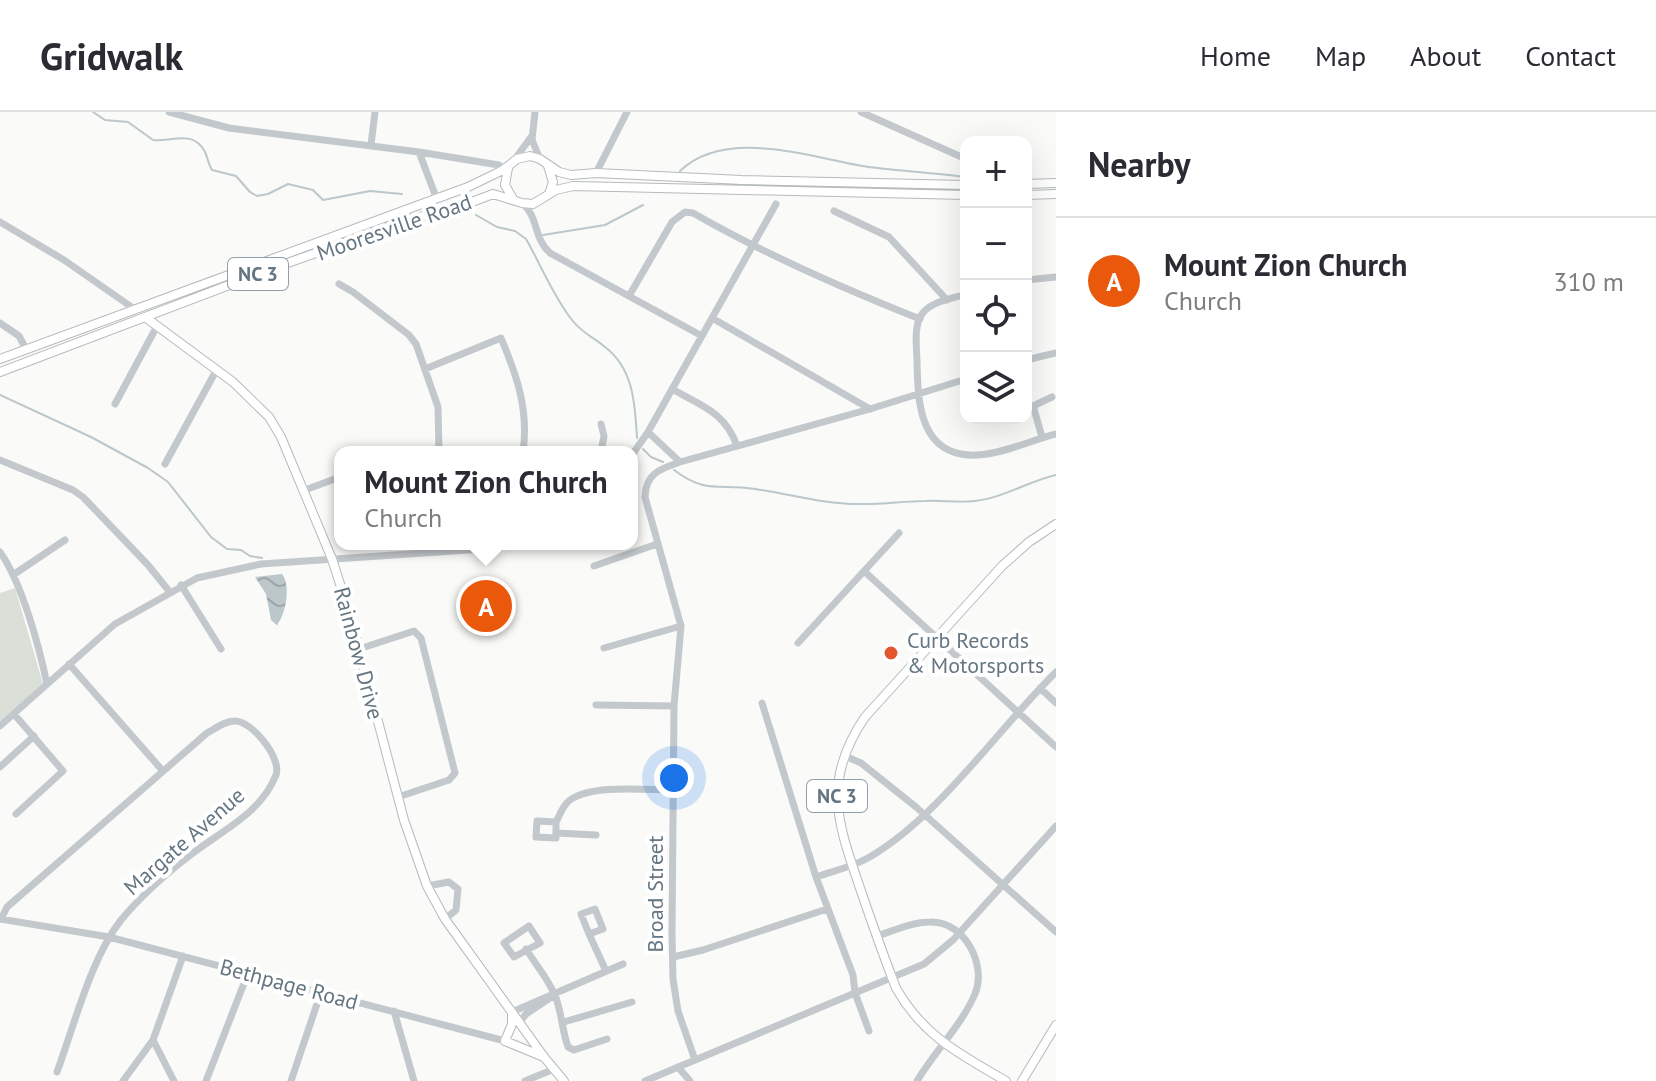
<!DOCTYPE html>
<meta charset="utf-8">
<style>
body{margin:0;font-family:"PT Sans",sans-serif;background:#f7f7f7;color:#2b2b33}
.controls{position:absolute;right:24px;top:24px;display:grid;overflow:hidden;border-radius:16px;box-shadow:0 8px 32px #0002}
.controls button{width:72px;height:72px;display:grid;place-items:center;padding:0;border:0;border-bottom:2px solid #e1e1e2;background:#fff;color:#2b2b33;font:40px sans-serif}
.you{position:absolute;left:674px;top:666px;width:28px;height:28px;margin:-20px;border:6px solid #fff;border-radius:50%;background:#1a73e8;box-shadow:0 0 0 12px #1a73e833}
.badge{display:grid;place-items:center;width:52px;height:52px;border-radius:50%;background:#ea580c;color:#fff;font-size:26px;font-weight:700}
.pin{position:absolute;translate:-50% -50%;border:4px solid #fff;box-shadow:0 2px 8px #0006}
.popup{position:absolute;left:334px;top:334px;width:304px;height:104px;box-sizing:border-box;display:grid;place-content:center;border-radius:16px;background:#fff;filter:drop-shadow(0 2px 6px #0005);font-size:26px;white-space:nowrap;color:#7c7c81}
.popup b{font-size:30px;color:#2b2b33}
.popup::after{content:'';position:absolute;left:50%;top:100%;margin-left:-16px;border:16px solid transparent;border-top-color:#fff}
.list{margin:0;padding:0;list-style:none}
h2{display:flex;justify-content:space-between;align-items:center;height:104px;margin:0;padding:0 32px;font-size:34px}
h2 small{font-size:26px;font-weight:400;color:#7c7c81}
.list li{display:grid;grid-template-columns:52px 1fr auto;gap:24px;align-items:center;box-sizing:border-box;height:128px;padding:0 32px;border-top:2px solid #e1e1e2}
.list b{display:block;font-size:30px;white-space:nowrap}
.list p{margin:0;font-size:26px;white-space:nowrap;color:#7c7c81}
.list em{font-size:26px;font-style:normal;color:#7c7c81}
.icon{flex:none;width:44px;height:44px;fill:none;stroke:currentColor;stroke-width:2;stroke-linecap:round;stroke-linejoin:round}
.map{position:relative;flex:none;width:1056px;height:969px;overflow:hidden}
header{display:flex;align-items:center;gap:48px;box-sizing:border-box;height:112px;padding:0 40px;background:#fff;border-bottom:2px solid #e1e1e2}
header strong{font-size:38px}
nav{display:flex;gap:44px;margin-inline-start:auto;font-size:28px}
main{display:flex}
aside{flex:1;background:#fff}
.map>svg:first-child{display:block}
</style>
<header>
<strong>Gridwalk</strong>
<nav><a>Home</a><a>Map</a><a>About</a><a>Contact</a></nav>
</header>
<main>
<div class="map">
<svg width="1056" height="969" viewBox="0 0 1056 969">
<defs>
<pattern id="water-waves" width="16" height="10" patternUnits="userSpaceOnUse" patternTransform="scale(2)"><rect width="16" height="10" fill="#bbc7cb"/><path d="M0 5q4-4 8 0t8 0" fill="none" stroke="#9ca6aa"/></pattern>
</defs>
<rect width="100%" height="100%" fill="#fafaf8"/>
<path fill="#dadfd7" d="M 15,476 L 43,572 L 0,609 L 0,481 Z"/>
<path fill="url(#water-waves)" d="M 282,462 C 291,473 286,502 277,513 L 271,508 L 266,482 L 255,465 Z"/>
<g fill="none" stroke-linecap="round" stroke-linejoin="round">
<path stroke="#bbc7cb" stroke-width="2" d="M 93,0 L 105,8 L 128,10 L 153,28 C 172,30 193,17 205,40 C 208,46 208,52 212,58 L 236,64 L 250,80 L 257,84 L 268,82 L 288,72 L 313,78 L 323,88 L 370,79 L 402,82
M 680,59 C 727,14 814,47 869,55 C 901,59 934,61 966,65
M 476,103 L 497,115 L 515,119 L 526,127 C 541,153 553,184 572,208 C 582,221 593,225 605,235 C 634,257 635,293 637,326
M 543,123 L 605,113 L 643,93
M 0,283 L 91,325 L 148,356 L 168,370 L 211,425 L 227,437 L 241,438 L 250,444 L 262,446
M 643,337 L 651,345 L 663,350
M 674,358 C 707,383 719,371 755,377 C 789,382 824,392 858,392 C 881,393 903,389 925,389 C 942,388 958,391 975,389 C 1003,386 1029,369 1056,363"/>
<defs>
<path id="major" d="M 548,54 L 553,70 L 549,82
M 508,56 L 505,73 L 513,87
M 1026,72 L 1056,71
M 1026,83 L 1056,82
M 145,205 L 233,270 L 269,305 L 281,325 L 332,447 L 350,503 L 404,708 L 427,774 L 445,807 L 544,945
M 0,247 L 468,75 L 503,58 L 517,47 L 530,44 L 540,47 L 559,60 L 571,63 L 596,61 L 742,68 L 966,73
M 0,260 L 282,153 L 411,107 L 456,96 L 493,82 L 522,91 L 533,92 L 556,78 L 573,74 L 966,83
M 512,901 L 512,912 L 505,929 L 544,945 L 564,969
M 1006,969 C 960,942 923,924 896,876 C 884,845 873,814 862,782 C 839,714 820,671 865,605 L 1002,454 L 1029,430 L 1056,412
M 1022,969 L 1056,913"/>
</defs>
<use href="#major" stroke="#b5babe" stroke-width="10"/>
<path stroke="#c3c8cc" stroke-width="7" d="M 169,0 L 229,16 L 419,40 L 436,85
M 535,0 L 532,28 L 540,47
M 861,0 L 966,47
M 371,33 L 375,0
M 419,40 L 499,53
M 515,47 L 531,25
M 596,61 L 627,0
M 522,91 C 539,105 533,126 550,141 L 702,224
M 834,99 L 889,125 L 947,188
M 0,110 L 64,148 L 133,196
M 1026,168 L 1056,165
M 339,172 L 353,180 L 409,223 L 416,232 L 438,295 L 439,340
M 966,182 C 952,187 931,189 922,202 C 913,215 917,236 917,251 C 918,284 918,334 961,342 C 990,348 1028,329 1056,322
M 629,184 L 672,110 L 685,100 L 693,101 C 766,143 842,176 920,207
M 712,206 L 870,297
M 0,211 L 19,224 L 26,237
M 1026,248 L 1056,241
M 425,257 L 501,226 C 517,264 529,298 523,340
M 672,277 C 702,294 725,300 737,334
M 115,292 L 157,214
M 1033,294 L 1052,285
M 1026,295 L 1033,294 L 1034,297 L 1042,325
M 648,320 L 680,350 L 870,297 L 966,267
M 601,340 L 604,324 L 601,312
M 632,343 L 648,320 L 776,92
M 0,348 L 73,378 L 83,385 L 148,453 L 169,479
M 680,350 C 660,357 646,361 645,385 L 681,514 L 674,594 L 672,822 L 673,867 L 678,899 L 695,948
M 165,352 L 217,257
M 305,378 L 340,365
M 0,440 C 22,471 39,534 47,572
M 594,454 L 657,432
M 864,459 L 1056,635
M 13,463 L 65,428
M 181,473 L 221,537
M 798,531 L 899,421
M 604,536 L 681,514
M 359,537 L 414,519 L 421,526 L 455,661 L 449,668 L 398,685
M 69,552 L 162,658
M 1040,576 L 1056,591
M 762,591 L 816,765 L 853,863 L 855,881 L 869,919
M 596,593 L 674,594
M 14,602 L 63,659 L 16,702
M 0,614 L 115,512 L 197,466 L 261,452 L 483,437 L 520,432
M 845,644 L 861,651 L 916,695 L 1056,820
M 0,655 L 34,624
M 556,710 C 560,703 562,694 570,688 C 593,672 645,678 673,678
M 556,721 L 556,710 L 537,709 L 536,725 L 556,726 L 556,721 L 596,723
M 816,765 C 833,759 852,755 868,746 C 940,704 996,619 1056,560
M 427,774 L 449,770 L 458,777 L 456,798 L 445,807
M 595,797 L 603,817 L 589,822 L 581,802 Z
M 0,807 L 109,825 L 505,929
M 1,807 L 7,795 L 207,621 C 216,616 225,609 235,609 C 252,609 282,646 276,663 C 261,701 223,718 193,741 C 168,760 141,784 121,808 C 91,846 74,914 57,960
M 529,814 L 540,831 L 514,845 L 504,831 Z
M 589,822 L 606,859
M 877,824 C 893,819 912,810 930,810 C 965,809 987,853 975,882 C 961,914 935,939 917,969
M 526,837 C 536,853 550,869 556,886 C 562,903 562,918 568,935 L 574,938 L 607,927
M 673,845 L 703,838 L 827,797
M 394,899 L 414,969
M 512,900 L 623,852
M 564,910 L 632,890
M 519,911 L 526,902 L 550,886
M 153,928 L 174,969
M 678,955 L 690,969
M 123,969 L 153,928 L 183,844
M 206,969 L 248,861
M 291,969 L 321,880
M 525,969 L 554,957
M 645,969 L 924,852 L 953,828 L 1056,714"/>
<use href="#major" stroke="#fff" stroke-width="8"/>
</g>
<circle fill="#e4572e" stroke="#fff" stroke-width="3" cx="891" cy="541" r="8"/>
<g text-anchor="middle" stroke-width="8" stroke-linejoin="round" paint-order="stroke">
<g fill="#fff" stroke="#939fa8" stroke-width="2">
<rect x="228" y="146" width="60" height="32" rx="6"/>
<rect x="807" y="668" width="60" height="32" rx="6"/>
</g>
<g font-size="20" font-weight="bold" fill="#657683">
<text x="258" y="169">NC 3</text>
<text x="837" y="691">NC 3</text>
</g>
<g font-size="22" fill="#657683" stroke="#fff">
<text transform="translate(394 115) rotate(-19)" y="8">Mooresville Road</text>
<text transform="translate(359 541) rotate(75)" y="8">Rainbow Drive</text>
<text transform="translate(184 729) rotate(-41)" y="8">Margate Avenue</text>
<text transform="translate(655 782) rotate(-90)" y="8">Broad Street</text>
<text transform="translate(289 872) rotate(15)" y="8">Bethpage Road</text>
</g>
<g font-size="22" fill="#657683" stroke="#fff" text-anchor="start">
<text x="907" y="536">Curb Records<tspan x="907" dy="25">&amp; Motorsports</tspan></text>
</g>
</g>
</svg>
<div class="controls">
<button>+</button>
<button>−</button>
<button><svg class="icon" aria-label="locate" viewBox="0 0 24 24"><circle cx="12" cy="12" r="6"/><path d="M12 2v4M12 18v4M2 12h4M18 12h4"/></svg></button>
<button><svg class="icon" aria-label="layers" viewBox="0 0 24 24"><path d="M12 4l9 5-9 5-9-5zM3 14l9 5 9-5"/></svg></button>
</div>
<div class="you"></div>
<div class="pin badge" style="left:486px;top:494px">A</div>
<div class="popup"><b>Mount Zion Church</b>Church</div>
</div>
<aside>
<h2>Nearby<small></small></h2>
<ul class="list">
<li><span class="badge">A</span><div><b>Mount Zion Church</b><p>Church</p></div><em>310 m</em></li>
</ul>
</aside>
</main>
